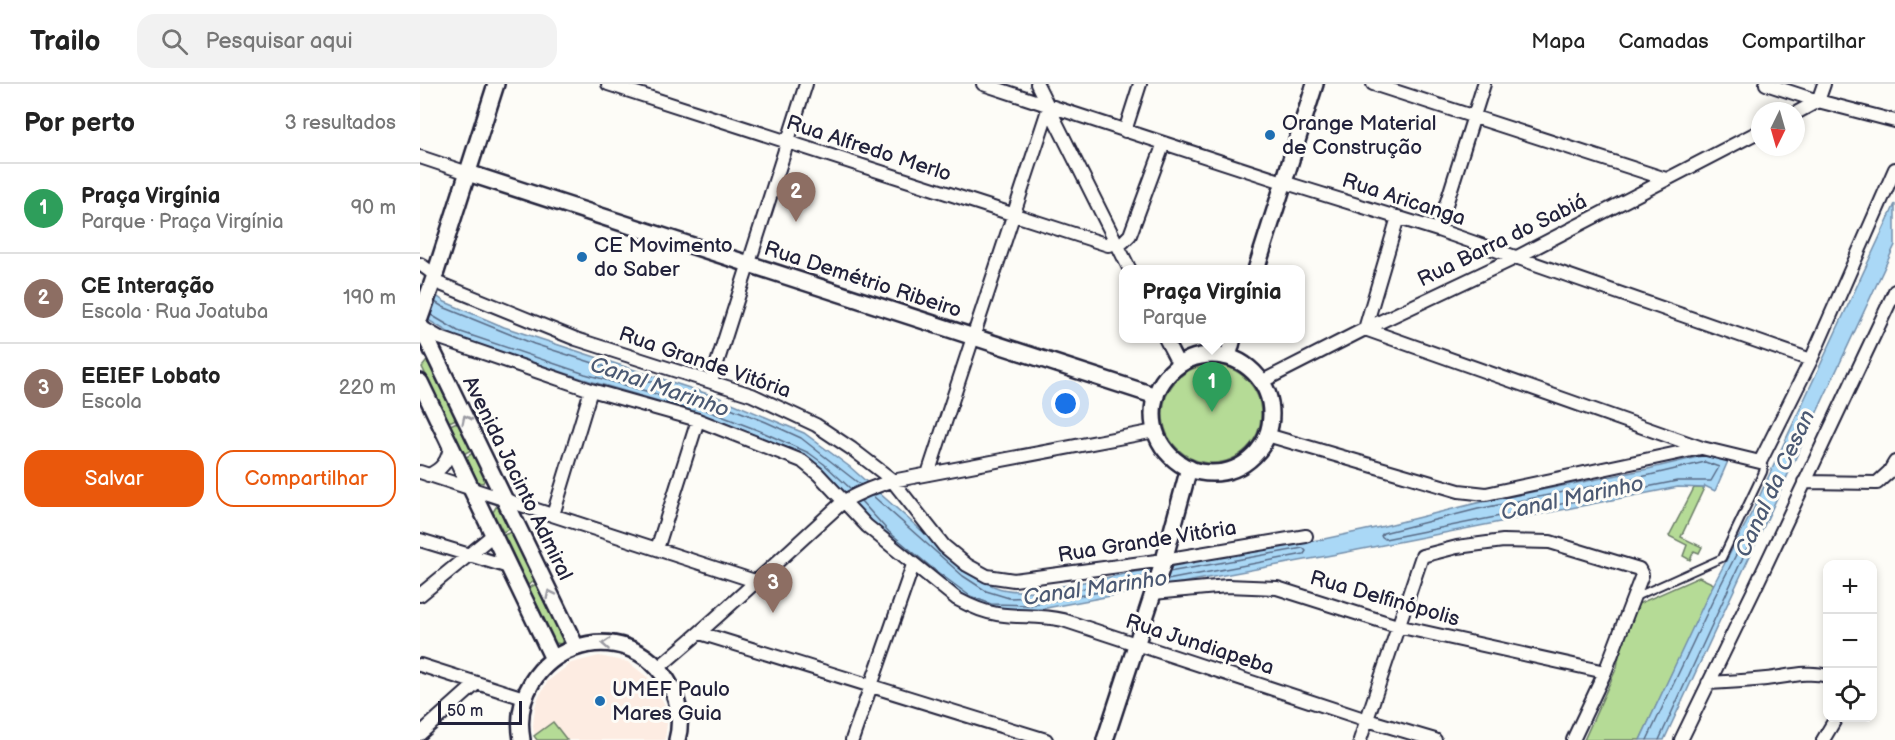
<!DOCTYPE html>
<html lang="pt">
<meta charset="utf-8">
<style>
body{margin:0;font-family:"Balsamiq Sans",sans-serif;background:#f2f2f2;color:#222}
.controls{position:absolute;right:18px;bottom:18px;display:grid;overflow:hidden;border-radius:12px;box-shadow:0 3px 9px #0003}
.controls button{width:54px;height:54px;display:grid;place-items:center;padding:0;border:0;border-bottom:2px solid #e0e0e0;background:#fff;color:#222;font:30px sans-serif}
.compass{position:absolute;left:1331px;top:18px;width:54px;height:54px;border-radius:50%;background:#fff;box-shadow:0 3px 9px #0003;rotate:185deg}
.scale{position:absolute;left:18px;bottom:15px;width:84px;box-sizing:border-box;padding-left:6px;border:3px solid #22223b;border-top:0;font-size:16px;line-height:21px;white-space:nowrap;color:#22223b;-webkit-text-stroke:4px #fdfcf7;paint-order:stroke}
.you{position:absolute;left:646px;top:320px;width:21px;height:21px;margin:-15px;border:4px solid #fff;border-radius:50%;background:#1a73e8;box-shadow:0 0 0 9px #1a73e833}
.badge{display:grid;place-items:center;width:39px;height:39px;border-radius:50%;background:#ea580c;color:#fff;font-size:20px;font-weight:700}
.pin{position:absolute;translate:-50% -50px;filter:drop-shadow(0 2px 3px #0008)}
.pin::after{content:'';position:absolute;top:32px;width:21px;height:18px;background:inherit;clip-path:polygon(0 0,100% 0,50% 100%)}
.popup{position:absolute;left:699px;top:181px;width:186px;height:78px;box-sizing:border-box;display:grid;place-content:center;border-radius:12px;background:#fff;filter:drop-shadow(0 2px 4px #0005);font-size:20px;white-space:nowrap;color:#767676}
.popup b{font-size:22px;color:#222}
.popup::after{content:'';position:absolute;left:50%;top:100%;margin-left:-12px;border:12px solid transparent;border-top-color:#fff}
.list{margin:0;padding:0;list-style:none}
h2{display:flex;justify-content:space-between;align-items:center;height:78px;margin:0;padding:0 24px;font-size:26px}
h2 small{font-size:20px;font-weight:400;color:#767676}
.list li{display:grid;grid-template-columns:39px 1fr auto;gap:18px;align-items:center;box-sizing:border-box;height:90px;padding:0 24px;border-top:2px solid #e0e0e0}
.list b{display:block;font-size:22px;white-space:nowrap}
.list p{margin:0;font-size:20px;white-space:nowrap;color:#767676}
.list em{font-size:20px;font-style:normal;color:#767676}
.actions{display:flex;gap:12px;padding:18px 24px}
.actions a{flex:1;padding:14px 0;border:2px solid #ea580c;border-radius:18px;text-align:center;font-size:21px;color:#ea580c}
.actions .main{background:#ea580c;color:#fff}
.icon{flex:none;width:33px;height:33px;fill:none;stroke:currentColor;stroke-width:2;stroke-linecap:round;stroke-linejoin:round}
.map{position:relative;flex:none;width:1475px;height:656px;overflow:hidden}
header{display:flex;align-items:center;gap:36px;box-sizing:border-box;height:84px;padding:0 30px;background:#fff;border-bottom:2px solid #e0e0e0}
header strong{font-size:28px}
nav{display:flex;gap:33px;margin-inline-start:auto;font-size:21px}
.search{width:420px;height:54px;background:#f2f2f2;display:flex;align-items:center;gap:15px;box-sizing:border-box;padding:0 21px;border-radius:18px;color:#767676;font-size:22px}
main{display:flex}
aside{flex:1;background:#fff}
.map>svg:first-child{display:block}
</style>
<header>
<strong>Trailo</strong>
<div class="search"><svg class="icon" aria-label="search" viewBox="0 0 24 24"><circle cx="10" cy="10" r="6"/><path d="M15 15l6 6"/></svg>Pesquisar aqui</div>
<nav><a>Mapa</a><a>Camadas</a><a>Compartilhar</a></nav>
</header>
<main>
<aside>
<h2>Por perto<small>3 resultados</small></h2>
<ul class="list">
<li><span class="badge" style="background:#2e9e5b">1</span><div><b>Praça Virgínia</b><p>Parque · Praça Virgínia</p></div><em>90 m</em></li>
<li><span class="badge" style="background:#8d6e63">2</span><div><b>CE Interação</b><p>Escola · Rua Joatuba</p></div><em>190 m</em></li>
<li><span class="badge" style="background:#8d6e63">3</span><div><b>EEIEF Lobato</b><p>Escola</p></div><em>220 m</em></li>
</ul>
<div class="actions"><a class="main">Salvar</a><a>Compartilhar</a></div>
</aside>
<div class="map">
<svg width="1475" height="656" viewBox="0 0 1475 656">
<rect width="100%" height="100%" fill="#fdfcf7"/>
<filter id="ink" filterUnits="userSpaceOnUse"><feTurbulence type="fractalNoise" baseFrequency=".0167" numOctaves="2"/><feDisplacementMap in="SourceGraphic" scale="12" xChannelSelector="R" yChannelSelector="G"/><feConvolveMatrix kernelMatrix="1 2 1 2 8 2 1 2 1" color-interpolation-filters="sRGB"/></filter>
<g filter="url(#ink)">
<path fill="#fdece2" d="M 179,572 L 208,578 L 231,596 L 245,621 L 247,639 L 245,656 L 115,656 L 113,642 L 115,623 L 118,614 L 128,597 L 151,579 Z"/>
<path fill="#b5db96" stroke="#6c7e68" stroke-width="1.5" d="M 6,278 L 9,280 L 36,335 L 29,338 L 2,283 Z
M743 330a49 49 0 1 1 98 0a49 49 0 1 1-98 0Z
M 37,338 L 51,366 L 44,370 L 30,341 Z
M 53,369 L 65,394 L 63,399 L 58,398 L 46,373 Z
M 1274,404 L 1284,404 L 1261,453 L 1282,463 L 1279,469 L 1274,467 L 1270,476 L 1263,472 L 1267,461 L 1249,452 Z
M 76,423 L 79,424 L 89,445 L 83,448 L 73,428 Z
M 91,448 L 115,497 L 108,501 L 84,451 Z
M 1279,493 L 1294,500 L 1220,656 L 1164,656 L 1197,583 L 1201,560 L 1218,520 Z
M 116,500 L 143,555 L 141,560 L 136,559 L 109,504 Z
M 133,638 L 147,656 L 117,656 L 114,652 Z"/>
<path fill="#aad8f6" stroke="#748fab" stroke-width="1.5" d="M 1475,120 L 1475,161 L 1244,656 L 1220,656 L 1288,511 L 1333,426 Z
M 0,200 L 25,218 L 84,243 L 300,314 L 384,349 L 430,383 L 547,487 C 574,506 585,508 617,507 L 809,470 L 904,455 L 960,443 L 1057,419 L 1228,385 L 1286,371 L 1308,377 L 1295,407 L 1285,402 L 1284,404 L 1258,403 L 912,471 L 610,527 L 591,527 L 547,518 L 465,453 L 423,406 L 386,374 L 338,353 L 263,324 L 163,295 L 36,253 L 0,231 Z"/>
<g fill="none" stroke-linecap="round" stroke-linejoin="round">
<path stroke="#586b86" stroke-width="1.5" d="M 15,218 L 23,223 L 114,260 L 298,319 L 346,338 L 381,354 L 441,401
M 11,231 L 38,247 L 165,290 L 265,318 L 340,347 L 389,369 L 404,380 L 431,405
M 1285,378 L 1299,383 L 1291,397 L 1257,397 L 965,455 L 961,452 L 963,449 L 1058,425 L 1230,391 Z
M 453,412 L 543,492 L 566,507 L 589,514 L 617,513 L 729,492
M 441,417 L 469,448 L 512,484 L 550,512 L 571,520 L 610,521 L 727,499
M 747,496 L 884,470 L 886,467 L 883,464 L 749,488
M 1227,656 L 1294,514 L 1324,455 L 1328,454 L 1330,458 L 1239,656"/>
<defs>
<path id="service" d="M 1215,513 L 1302,474 L 1343,388 L 1344,383 L 1340,378"/>
<path id="minor" d="M 188,0 L 688,161 L 703,158 L 710,151 L 744,59
M 563,0 L 863,98 L 1018,146 L 1391,276
M 617,0 L 710,186
M 953,0 L 1246,95
M 1346,0 L 1398,17 L 1475,37
M 1398,17 L 1404,0
M 1376,29 L 1398,17
M 705,47 L 720,0
M 0,73 L 48,89
M 978,133 L 945,245 L 1282,364 L 1340,378 L 1391,276 L 1475,85
M 1018,146 L 1064,0
M 0,180 L 15,191
M 13,197 L 156,255 L 332,311 L 396,341 L 432,365 L 471,395 L 524,462 L 547,481 L 567,492 L 594,496 L 744,476 L 886,452
M 1,243 L 20,254 L 171,306 L 278,336 L 382,377 L 398,390 L 447,442 L 537,515 C 550,522 563,528 577,530 C 600,534 619,530 643,536 L 947,636 L 1015,656
M 745,254 L 759,281
M 291,298 L 386,0
M 841,298 L 945,245 L 1097,173 L 1340,47
M 847,351 L 1039,407 L 1066,410 L 1281,364
M 0,388 L 335,497
M 508,390 L 629,23
M 8,391 C 22,386 29,376 30,361
M 1384,398 L 1457,399 L 1469,388 L 1475,378
M 133,431 L 171,306
M 0,456 L 89,483
M 237,465 L 278,336
M 733,509 L 807,502 L 857,504 L 977,542 L 1185,588
M 0,511 L 73,451
M 280,549 L 626,656
M 0,581 L 104,614
M 238,584 C 302,531 362,473 424,417 C 439,409 455,402 472,397 L 735,347
M 1288,599 C 1308,598 1327,597 1346,595 C 1366,593 1388,586 1408,592
M 0,650 L 57,599
M 432,656 L 493,481
M 940,656 L 1002,472 L 1037,463 L 1083,457 L 1130,458 L 1219,485 L 1222,491 L 1185,588 L 1153,656
M 1261,656 L 1334,506 L 1475,207
M 1403,656 L 1416,634"/>
<path id="tertiary" d="M 48,89 L 736,312
M 836,186 L 895,0
M 0,234 L 13,197 L 76,0
M 1,243 L 156,563
M733 330a59 59 0 1 1 118 0a59 59 0 1 1-118 0Z
M 808,273 L 813,254
M 0,298 L 133,575
M 102,656 C 86,565 207,520 251,603 C 259,618 262,638 257,656
M 685,656 L 744,476 L 769,384"/>
</defs>
<use href="#service" stroke="#22223b" stroke-width="10"/>
<use href="#minor" stroke="#22223b" stroke-width="16"/>
<use href="#tertiary" stroke="#22223b" stroke-width="20"/>
<use href="#service" stroke="#fdfcf7" stroke-width="6"/>
<use href="#minor" stroke="#fdfcf7" stroke-width="12"/>
<use href="#tertiary" stroke="#fdfcf7" stroke-width="15"/>
</g>
<defs><path id="oneway-chevron" d="M-2-3.5L2.5 0L-2 3.5" fill="none" stroke-width="1.6" stroke-linecap="round" stroke-linejoin="round" transform="scale(1.5)"/></defs>
<g stroke="#9a9aa2">
<use href="#oneway-chevron" transform="translate(46 335) rotate(-116)"/>
<use href="#oneway-chevron" transform="translate(130 510) rotate(-116)"/>
<use href="#oneway-chevron" transform="translate(186 560) rotate(-176)"/>
</g>
</g>
<g fill="#1f6fb2" stroke="#fdfcf7" stroke-width="2">
<circle cx="850" cy="51" r="6"/>
<circle cx="162" cy="173" r="6"/>
<circle cx="180" cy="617" r="6"/>
</g>
<g text-anchor="middle" stroke-width="6" stroke-linejoin="round" paint-order="stroke">
<g font-size="21" fill="#22223b" stroke="#fdfcf7" text-anchor="start">
<text x="862" y="46">Orange Material<tspan x="862" dy="24">de Construção</tspan></text>
<text x="174" y="168">CE Movimento<tspan x="174" dy="24">do Saber</tspan></text>
<text x="192" y="612">UMEF Paulo<tspan x="192" dy="24">Mares Guia</tspan></text>
</g>
<g font-size="21" fill="#22223b" stroke="#fdfcf7">
<text transform="translate(449 64) rotate(18)" y="7">Rua Alfredo Merlo</text>
<text transform="translate(984 115) rotate(18)" y="7">Rua Aricanga</text>
<text transform="translate(1082 156) rotate(-26)" y="7">Rua Barra do Sabiá</text>
<text transform="translate(443 195) rotate(18)" y="7">Rua Demétrio Ribeiro</text>
<text transform="translate(285 278) rotate(19)" y="7">Rua Grande Vitória</text>
<text transform="translate(98 394) rotate(64)" y="7">Avenida Jacinto Admiral</text>
<text transform="translate(727 457) rotate(-9)" y="7">Rua Grande Vitória</text>
<text transform="translate(965 514) rotate(16)" y="7">Rua Delfinópolis</text>
<text transform="translate(780 560) rotate(18)" y="7">Rua Jundiapeba</text>
</g>
<g font-size="22" font-style="italic" fill="#4b5973" stroke="#fdfcf7">
<text transform="translate(240 302) rotate(19)" y="8">Canal Marinho</text>
<text transform="translate(1354 399) rotate(-65)" y="8">Canal da Cesan</text>
<text transform="translate(1152 413) rotate(-12)" y="8">Canal Marinho</text>
<text transform="translate(675 503) rotate(-8)" y="8">Canal Marinho</text>
</g>
</g>
</svg>
<div class="controls">
<button>+</button>
<button>−</button>
<button><svg class="icon" aria-label="locate" viewBox="0 0 24 24"><circle cx="12" cy="12" r="6"/><path d="M12 2v4M12 18v4M2 12h4M18 12h4"/></svg></button>
</div>
<svg class="compass" viewBox="-18 -18 36 36"><path d="M0-13l5 13h-10z" fill="#e53935"/><path d="M0 13l5-13h-10z" fill="#767676"/></svg>
<div class="scale">50 m</div>
<div class="you"></div>
<div class="pin badge" style="left:792px;top:328px;background:#2e9e5b">1</div>
<div class="popup"><b>Praça Virgínia</b>Parque</div>
<div class="pin badge" style="left:376px;top:138px;background:#8d6e63">2</div>
<div class="pin badge" style="left:353px;top:529px;background:#8d6e63">3</div>
</div>
</main>
